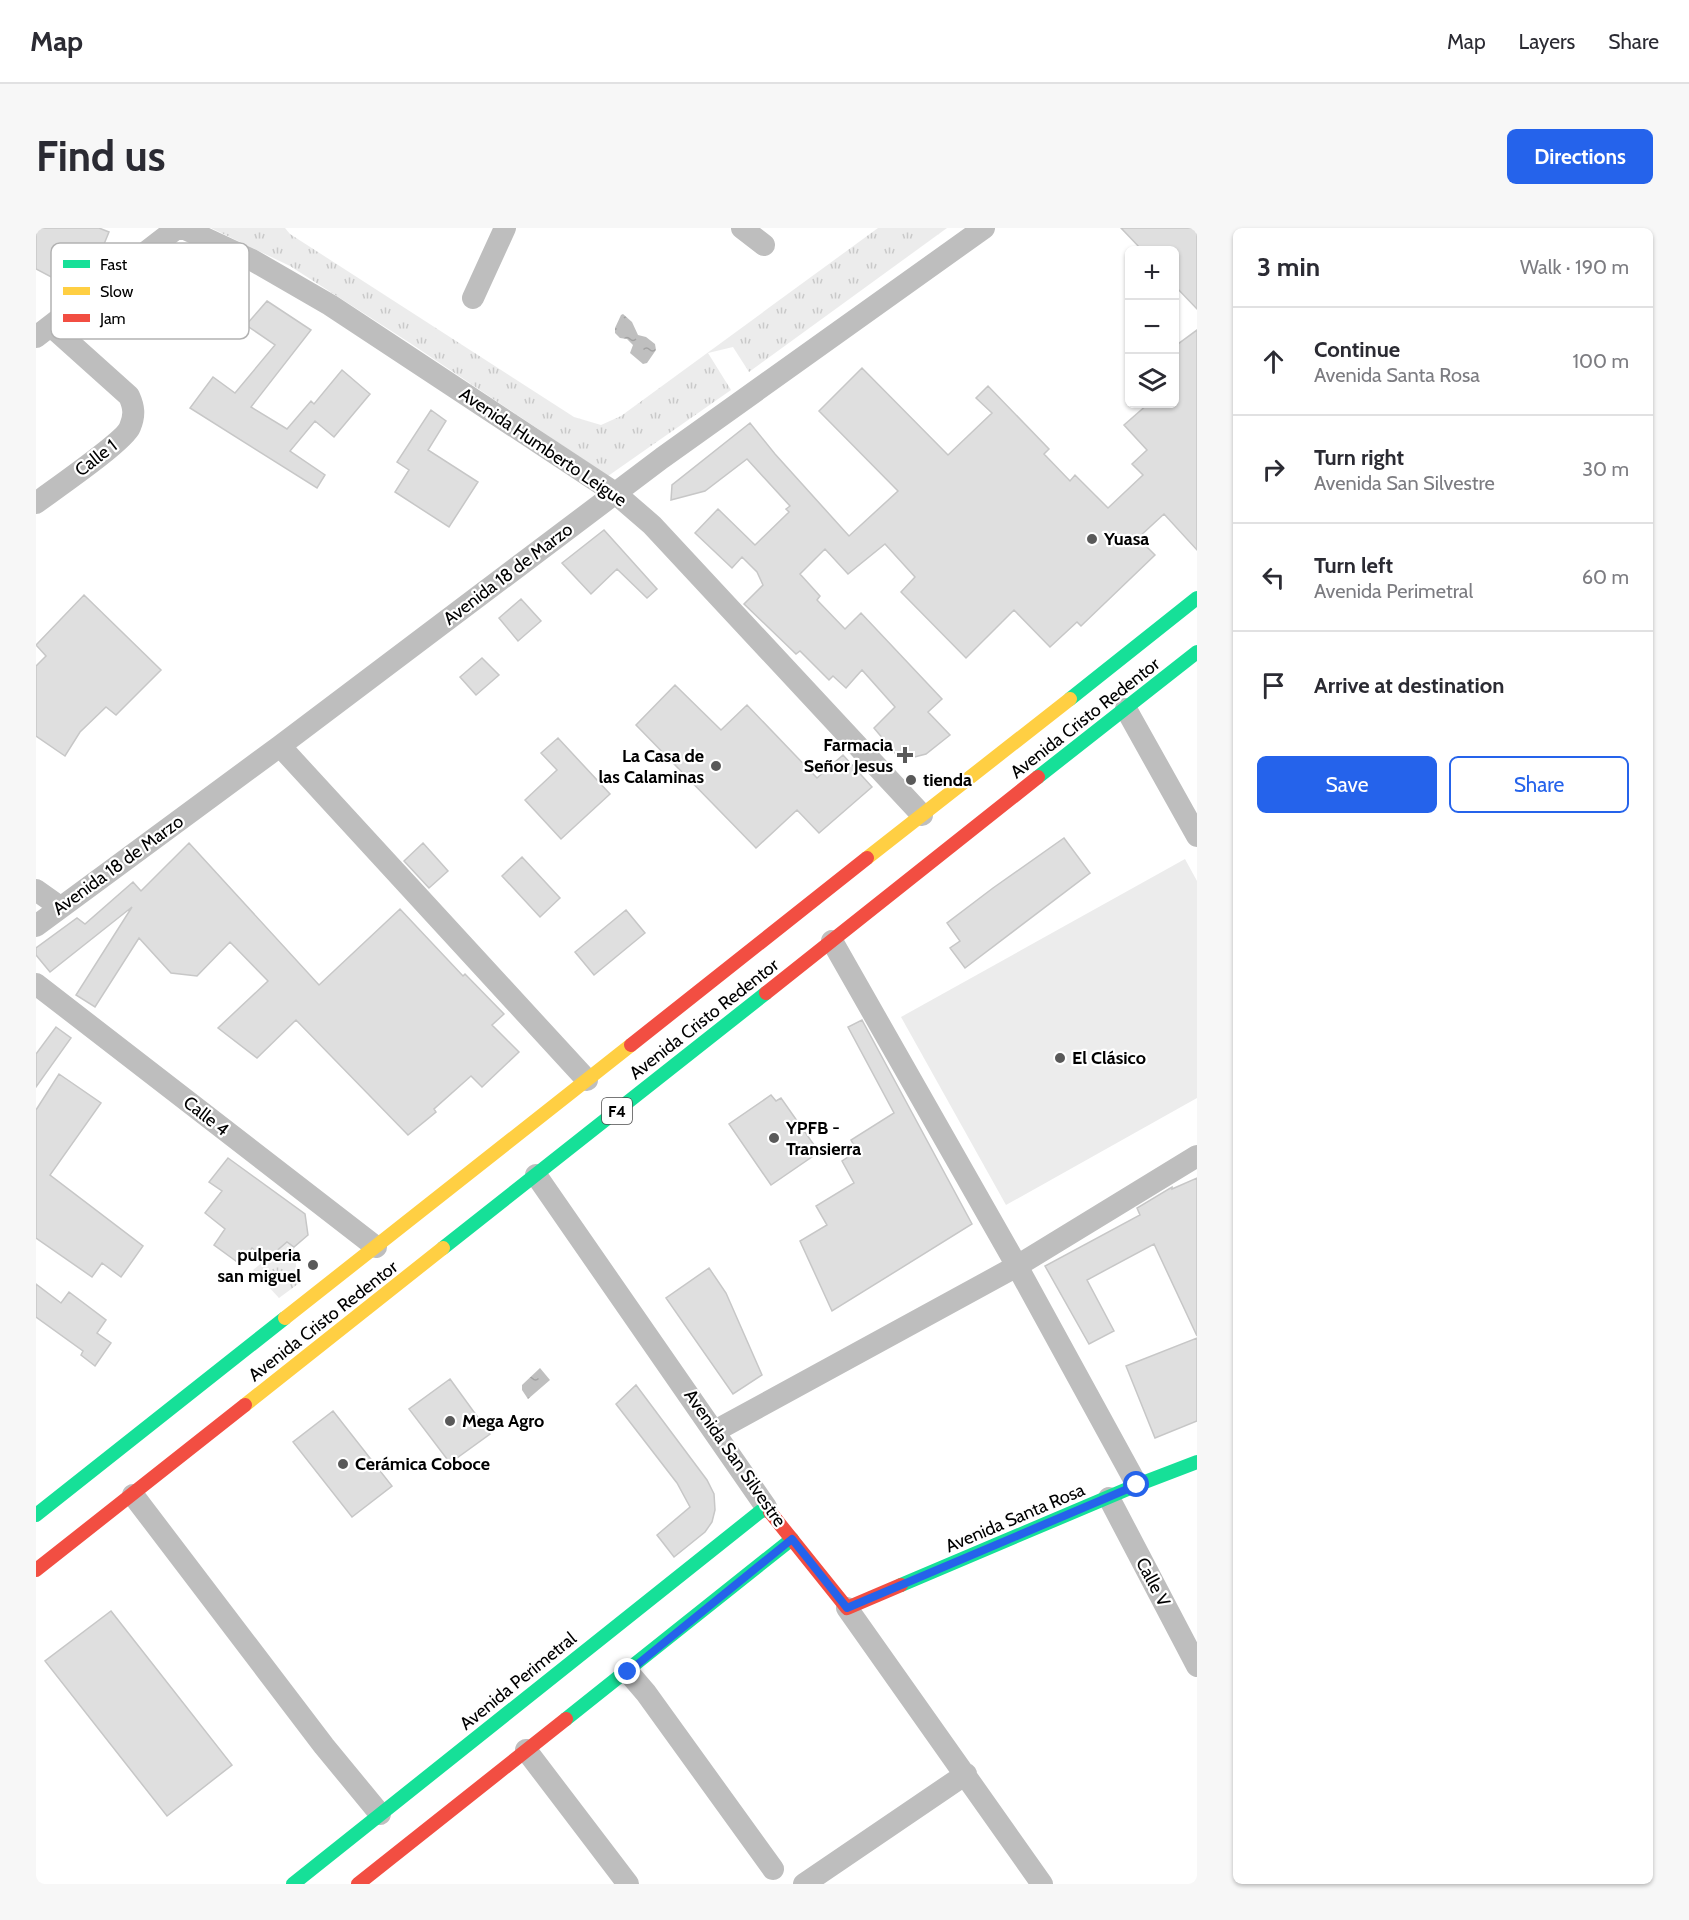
<!DOCTYPE html>
<meta charset="utf-8">
<style>
body{margin:0;font-family:Cabin,sans-serif;background:#f7f7f7;color:#2b2b33}
.controls{position:absolute;right:18px;top:18px;display:grid;overflow:hidden;border-radius:9px;box-shadow:0 2px 4px #0004}
.controls button{width:54px;height:54px;display:grid;place-items:center;padding:0;border:0;border-bottom:2px solid #e1e1e2;background:#fff;color:#2b2b33;font:30px sans-serif}
.stop{position:absolute;width:18px;height:18px;margin:-14px;border:4px solid #2563eb;border-radius:50%;background:#fff}
.stop.end{background:#2563eb;border-color:#fff;box-shadow:0 2px 6px #0008}
.list{margin:0;padding:0;list-style:none}
h2{display:flex;justify-content:space-between;align-items:center;height:78px;margin:0;padding:0 24px;font-size:26px}
h2 small{font-size:20px;font-weight:400;color:#7c7c81}
.list li{display:grid;grid-template-columns:39px 1fr auto;gap:18px;align-items:center;box-sizing:border-box;height:108px;padding:0 24px;border-top:2px solid #e1e1e2}
.list b{display:block;font-size:22px;white-space:nowrap}
.list p{margin:0;font-size:20px;white-space:nowrap;color:#7c7c81}
.list em{font-size:20px;font-style:normal;color:#7c7c81}
.actions{display:flex;gap:12px;padding:18px 24px}
.actions a{flex:1;padding:14px 0;border:2px solid #2563eb;border-radius:9px;text-align:center;font-size:21px;color:#2563eb}
.actions .main{background:#2563eb;color:#fff}
.icon{flex:none;width:33px;height:33px;fill:none;stroke:currentColor;stroke-width:2;stroke-linecap:round;stroke-linejoin:round}
.map{position:relative;flex:none;width:1161px;height:1656px;overflow:hidden;border-radius:9px}
header{display:flex;align-items:center;gap:36px;box-sizing:border-box;height:84px;padding:0 30px;background:#fff;border-bottom:2px solid #e1e1e2}
header strong{font-size:28px}
nav{display:flex;gap:33px;margin-inline-start:auto;font-size:21px}
.intro{display:flex;align-items:center;justify-content:space-between;box-sizing:border-box;height:144px;padding:0 36px}
h1{margin:0;font-size:42px}
.button{padding:15px 27px;border-radius:9px;background:#2563eb;color:#fff;font-size:21px;font-weight:700}
main{display:flex;gap:36px;padding:0 36px}
aside{flex:1;background:#fff;border-radius:9px;box-shadow:0 2px 4px #0004}
.map>svg:first-child{display:block}
</style>
<header>
<strong>Map</strong>
<nav><a>Map</a><a>Layers</a><a>Share</a></nav>
</header>
<div class="intro"><h1>Find us</h1><a class="button">Directions</a></div>
<main>
<div class="map">
<svg width="1161" height="1656" viewBox="0 0 1161 1656">
<defs>
<pattern id="grass-tufts" width="24" height="20" patternUnits="userSpaceOnUse" patternTransform="scale(1.5)"><rect width="24" height="20" fill="#ececec"/><path d="M3 7l-1-3M5 7V3M7 7l1-3M15 17l-1-3M17 17v-4M19 17l1-3" fill="none" stroke="#c9c9c9"/></pattern>
<pattern id="water-ripples" width="26" height="14" patternUnits="userSpaceOnUse" patternTransform="scale(1.5)"><rect width="26" height="14" fill="#bfbfbf"/><path d="M2 4q2-2 4 0t4 0M15 11q2-2 4 0t4 0" fill="none" stroke="#a2a2a2"/></pattern>
</defs>
<rect width="100%" height="100%" fill="#fff"/>
<path fill="url(#grass-tufts)" d="M 175,0 L 249,0 L 254,6 L 538,189 L 565,197 L 585,188 L 842,0 L 911,0 L 713,144 L 697,119 L 672,125 L 695,162 L 572,248 L 374,115 L 254,38 Z
M 251,1014 L 258,1019 L 262,1056 L 243,1070 L 217,1042 Z"/>
<path fill="#ececec" d="M 1149,631 L 1161,653 L 1161,870 L 970,977 L 865,789 Z"/>
<path fill="url(#water-ripples)" d="M 587,86 L 596,94 L 602,107 L 610,109 L 619,116 L 620,122 L 611,135 L 607,136 L 594,125 L 597,117 L 591,111 L 584,110 L 579,105 L 579,100 L 585,87 Z
M 504,1140 L 514,1152 L 492,1171 L 486,1162 L 486,1157 Z"/>
<path fill="#dfdfdf" stroke="#c7c7c7" stroke-width="1.5" d="M 0,0 L 63,0 L 73,4 L 66,21 L 57,27 L 48,23 L 44,32 L 35,27 L 31,38 L 26,35 L 19,51 L 0,41 Z
M 1085,0 L 1161,0 L 1161,81 L 1138,57 L 1138,22 L 1106,22 Z
M 231,73 L 275,102 L 215,179 L 251,201 L 275,173 L 278,176 L 306,142 L 334,166 L 298,209 L 279,193 L 254,223 L 289,247 L 281,260 L 154,180 L 177,149 L 199,165 L 239,117 L 210,97 Z
M 1161,102 L 1161,322 L 1128,286 L 1102,310 L 1119,327 L 1045,398 L 1041,394 L 1014,419 L 978,382 L 930,430 L 865,364 L 879,349 L 849,316 L 812,346 L 789,321 L 764,346 L 784,368 L 781,372 L 809,401 L 825,385 L 906,471 L 892,484 L 914,507 L 890,526 L 867,532 L 858,524 L 838,500 L 859,479 L 826,442 L 810,460 L 797,448 L 793,452 L 764,423 L 760,426 L 708,376 L 727,357 L 721,344 L 706,329 L 696,340 L 659,305 L 682,281 L 719,317 L 753,284 L 750,281 L 754,278 L 711,231 L 669,263 L 635,272 L 636,257 L 714,195 L 739,226 L 813,308 L 862,263 L 783,183 L 826,140 L 912,227 L 956,185 L 940,170 L 952,158 L 1013,221 L 1008,226 L 1034,253 L 1039,247 L 1072,280 L 1107,247 L 1096,236 L 1111,222 L 1088,197 L 1112,176 L 1138,176 L 1138,119 Z
M 395,182 L 410,193 L 392,222 L 442,254 L 413,299 L 359,264 L 373,242 L 361,234 Z
M 568,302 L 621,361 L 611,370 L 581,341 L 555,366 L 526,335 Z
M 48,367 L 125,442 L 80,487 L 70,479 L 44,504 L 29,528 L 0,508 L 0,438 L 10,428 L 0,417 Z
M 485,371 L 505,393 L 482,413 L 463,390 Z
M 446,430 L 463,447 L 440,467 L 424,449 Z
M 639,457 L 685,502 L 711,477 L 781,550 L 807,527 L 836,559 L 783,605 L 761,582 L 720,620 L 600,497 Z
M 522,510 L 574,566 L 525,611 L 489,572 L 521,542 L 505,525 Z
M 1028,610 L 1054,645 L 929,740 L 914,720 L 924,713 L 911,695 L 957,660 Z
M 153,615 L 283,757 L 364,681 L 427,748 L 429,746 L 468,786 L 456,797 L 483,824 L 446,859 L 435,848 L 398,881 L 400,884 L 372,907 L 260,792 L 221,830 L 182,800 L 232,753 L 194,714 L 161,748 L 135,745 L 103,710 L 59,779 L 40,767 L 96,679 L 14,744 L 0,727 L 0,720 L 41,690 L 49,696 L 97,654 L 105,663 Z
M 387,615 L 412,643 L 393,660 L 368,633 Z
M 486,629 L 524,670 L 504,689 L 466,648 Z
M 590,682 L 609,705 L 558,747 L 539,724 Z
M 826,792 L 936,996 L 796,1083 L 764,1013 L 791,997 L 780,978 L 818,955 L 806,933 L 821,923 L 815,912 L 858,885 L 812,799 Z
M 20,799 L 35,810 L 0,859 L 0,826 Z
M 23,846 L 65,875 L 14,947 L 107,1018 L 85,1049 L 66,1035 L 56,1049 L 0,1010 L 0,882 Z
M 735,867 L 740,873 L 745,870 L 783,924 L 735,957 L 693,896 Z
M 192,930 L 269,986 L 272,1007 L 258,1019 L 251,1014 L 231,1031 L 216,1020 L 204,1036 L 178,1017 L 189,1001 L 169,985 L 186,963 L 173,954 Z
M 1161,950 L 1161,1108 L 1118,1016 L 1051,1052 L 1078,1103 L 1053,1116 L 1009,1038 L 1104,987 L 1101,980 L 1136,959 L 1136,961 Z
M 673,1040 L 690,1065 L 726,1147 L 697,1166 L 630,1070 Z
M 0,1056 L 25,1075 L 33,1064 L 70,1092 L 61,1105 L 75,1115 L 59,1138 L 45,1127 L 47,1123 L 0,1089 Z
M 1161,1110 L 1161,1193 L 1119,1210 L 1090,1138 Z
M 414,1151 L 454,1206 L 414,1235 L 373,1181 Z
M 600,1157 L 671,1252 L 678,1266 L 679,1282 L 676,1294 L 669,1304 L 638,1329 L 621,1307 L 654,1279 L 641,1255 L 580,1176 Z
M 297,1183 L 356,1258 L 316,1289 L 257,1214 Z
M 75,1383 L 196,1537 L 131,1588 L 9,1433 Z"/>
<g fill="none" stroke-linecap="round" stroke-linejoin="round">
<path stroke="#bebebe" stroke-width="22" d="M 147,0 L 216,32 L 294,77 L 579,265 L 616,297 L 886,587
M 706,0 L 728,17
M 437,70 L 469,0
M 0,109 L 141,0
M 0,275 C 16,263 89,213 94,199 C 99,187 98,179 93,168 L 15,98
M 1090,481 L 1161,608
M 244,518 L 551,852
M 0,662 L 24,679
M 0,698 L 244,518 L 626,230 L 948,0
M 796,713 L 981,1038 L 1101,1257
M 0,756 L 340,1019
M 500,947 L 730,1279
M 679,1203 L 981,1038 L 1161,928
M 97,1267 L 288,1518 L 344,1586
M 1073,1270 L 1161,1438
M 811,1380 L 1006,1656
M 592,1444 L 610,1465 L 737,1641
M 490,1522 L 592,1656
M 768,1656 L 930,1546"/>
<path stroke="#16e098" stroke-width="14" d="M 1034,471 L 1161,370
M 1002,549 L 1161,424
M 407,1020 L 730,765
M 0,1287 L 249,1090
M 865,1357 L 1101,1257 L 1161,1234
M 530,1491 L 756,1311
M 257,1656 L 730,1279 L 734,1284"/>
<path stroke="#ffcf43" stroke-width="14" d="M 831,630 L 1034,471
M 249,1090 L 595,817
M 209,1177 L 407,1020"/>
<path stroke="#f24e42" stroke-width="14" d="M 730,765 L 1002,549
M 595,817 L 831,630
M 734,1284 L 811,1380 L 865,1357
M 0,1342 L 209,1177
M 322,1656 L 530,1491"/>
</g>
<g fill="none" stroke-linecap="round" stroke-linejoin="round">
<path stroke="#2563eb" stroke-width="8" d="M 592,1444 L 756,1311 L 811,1380 L 1101,1257"/>
</g>
<g fill="#595959" stroke="#fff" stroke-width="2">
<circle cx="1056" cy="311" r="6"/>
<path d="M866 518h6v6h6v6h-6v6h-6v-6h-6v-6h6z"/>
<circle cx="680" cy="538" r="6"/>
<circle cx="875" cy="552" r="6"/>
<circle cx="1024" cy="830" r="6"/>
<circle cx="738" cy="910" r="6"/>
<circle cx="277" cy="1037" r="6"/>
<circle cx="414" cy="1193" r="6"/>
<circle cx="307" cy="1236" r="6"/>
</g>
<g text-anchor="middle" stroke-width="4.5" stroke-linejoin="round" paint-order="stroke">
<rect fill="#fff" stroke="#4c4c4c" stroke-width="1.5" x="566" y="870" width="30" height="26" rx="4.5"/>
<g font-size="16" font-weight="bold" fill="#000">
<text x="581" y="889">F4</text>
</g>
<g font-size="18" fill="#000" stroke="#fff">
<text transform="translate(507 219) rotate(34)" y="6">Avenida Humberto Leigue</text>
<text transform="translate(60 230) rotate(-38)" y="6">Calle 1</text>
<text transform="translate(472 346) rotate(-37)" y="6">Avenida 18 de Marzo</text>
<text transform="translate(1049 490) rotate(-38)" y="6">Avenida Cristo Redentor</text>
<text transform="translate(82 637) rotate(-36)" y="6">Avenida 18 de Marzo</text>
<text transform="translate(668 791) rotate(-38)" y="6">Avenida Cristo Redentor</text>
<text transform="translate(170 888) rotate(38)" y="6">Calle 4</text>
<text transform="translate(287 1093) rotate(-38)" y="6">Avenida Cristo Redentor</text>
<text transform="translate(699 1230) rotate(55)" y="6">Avenida San Silvestre</text>
<text transform="translate(979 1290) rotate(-23)" y="6">Avenida Santa Rosa</text>
<text transform="translate(1117 1354) rotate(62)" y="6">Calle V</text>
<text transform="translate(482 1453) rotate(-39)" y="6">Avenida Perimetral</text>
</g>
<g font-size="18" font-weight="bold" fill="#000" stroke="#fff" text-anchor="start">
<text x="1068" y="317">Yuasa</text>
<text x="857" y="523" text-anchor="end">Farmacia<tspan x="857" dy="21">Señor Jesus</tspan></text>
<text x="668" y="534" text-anchor="end">La Casa de<tspan x="668" dy="21">las Calaminas</tspan></text>
<text x="887" y="558">tienda</text>
<text x="1036" y="836">El Clásico</text>
<text x="750" y="906">YPFB -<tspan x="750" dy="21">Transierra</tspan></text>
<text x="265" y="1033" text-anchor="end">pulperia<tspan x="265" dy="21">san miguel</tspan></text>
<text x="426" y="1199">Mega Agro</text>
<text x="319" y="1242">Cerámica Coboce</text>
</g>
</g>
<rect x="15" y="15" width="198" height="96" rx="9" fill="#fff" stroke="#b2b2b2" stroke-width="1.5"/>
<rect x="27" y="32" width="27" height="8" fill="#16e098"/>
<rect x="27" y="59" width="27" height="8" fill="#ffcf43"/>
<rect x="27" y="86" width="27" height="8" fill="#f24e42"/>
<g font-size="16" fill="#000">
<text x="64" y="42">Fast</text>
<text x="64" y="69">Slow</text>
<text x="64" y="96">Jam</text>
</g>
</svg>
<div class="controls">
<button>+</button>
<button>−</button>
<button><svg class="icon" aria-label="layers" viewBox="0 0 24 24"><path d="M12 4l9 5-9 5-9-5zM3 14l9 5 9-5"/></svg></button>
</div>
<div class="stop" style="left:1101px;top:1257px"></div>
<div class="stop end" style="left:592px;top:1444px"></div>
</div>
<aside>
<h2>3 min<small>Walk · 190 m</small></h2>
<ul class="list">
<li><svg class="icon" aria-label="ahead" viewBox="0 0 24 24"><path d="M12 20V5M6 11l6-6 6 6"/></svg><div><b>Continue</b><p>Avenida Santa Rosa</p></div><em>100 m</em></li>
<li><svg class="icon" aria-label="right" viewBox="0 0 24 24"><path d="M7 20v-9h11M14 6l5 5-5 5"/></svg><div><b>Turn right</b><p>Avenida San Silvestre</p></div><em>30 m</em></li>
<li><svg class="icon" aria-label="left" viewBox="0 0 24 24"><path d="M17 20v-9H6M10 6l-5 5 5 5"/></svg><div><b>Turn left</b><p>Avenida Perimetral</p></div><em>60 m</em></li>
<li><svg class="icon" aria-label="arrive" viewBox="0 0 24 24"><path d="M6 21V4h12l-3 4 3 4H6"/></svg><div><b>Arrive at destination</b></div></li>
</ul>
<div class="actions"><a class="main">Save</a><a>Share</a></div>
</aside>
</main>
